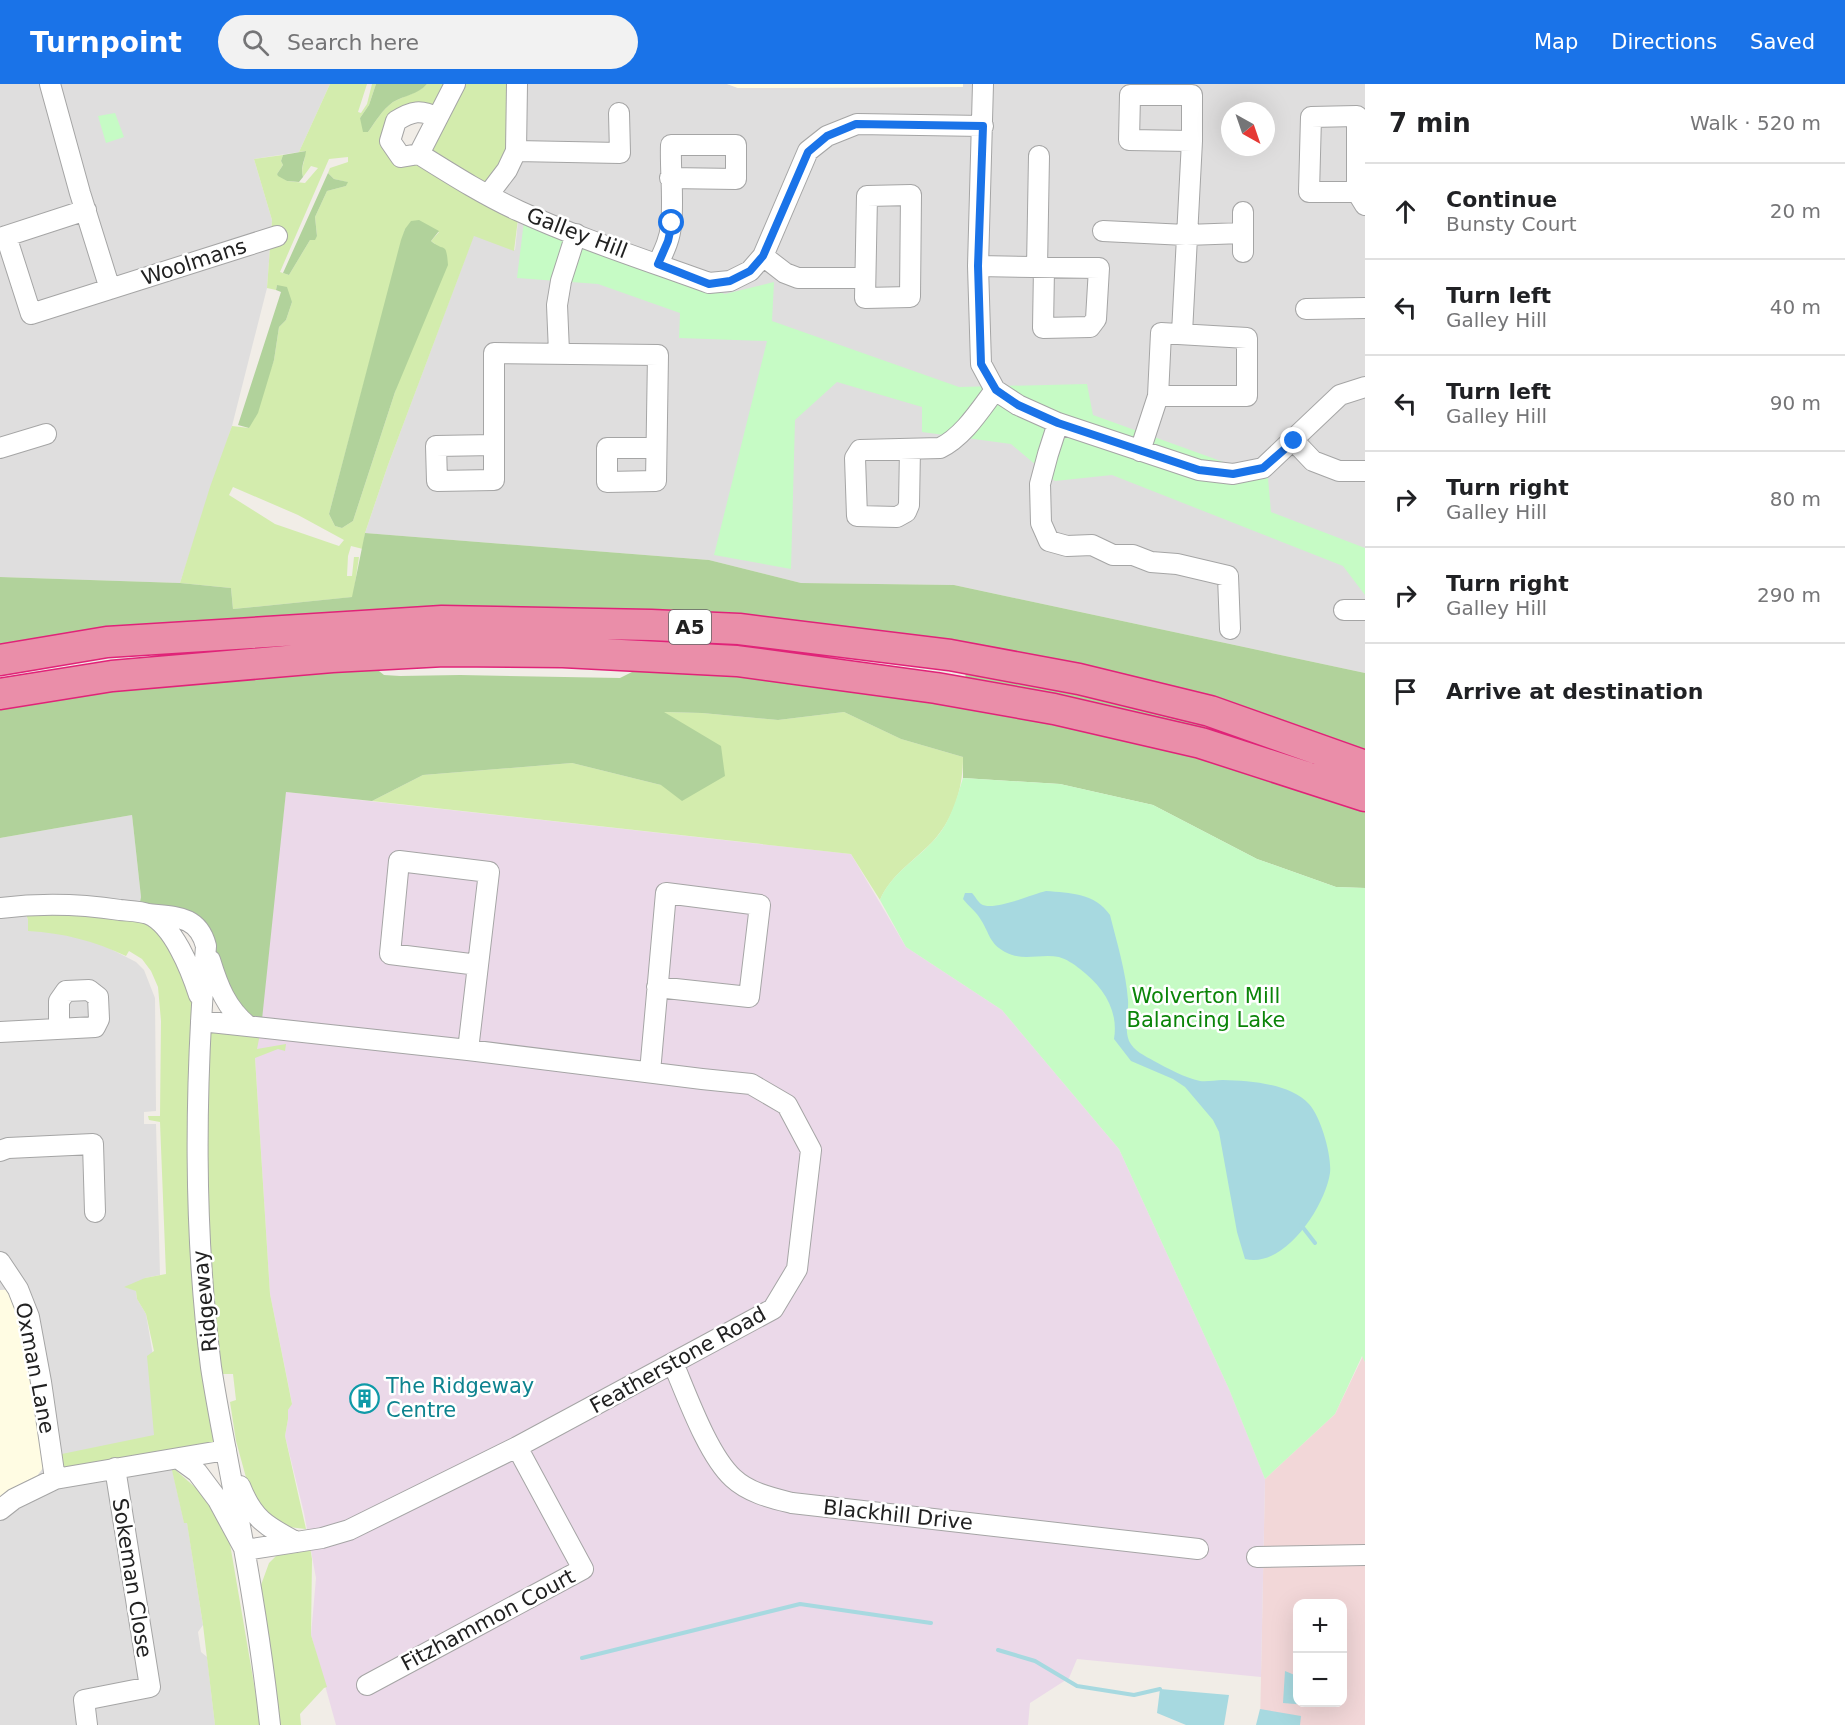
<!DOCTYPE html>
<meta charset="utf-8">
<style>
body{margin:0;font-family:"DejaVu Sans",sans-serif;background:#f2f2f2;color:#202124}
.controls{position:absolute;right:18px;bottom:18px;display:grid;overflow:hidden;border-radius:12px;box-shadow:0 6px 24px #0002}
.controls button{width:54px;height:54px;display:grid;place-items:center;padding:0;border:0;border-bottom:2px solid #e0e0e0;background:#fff;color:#202124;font:30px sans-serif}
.compass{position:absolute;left:1221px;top:18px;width:54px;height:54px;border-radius:50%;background:#fff;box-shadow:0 6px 24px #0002;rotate:140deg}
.stop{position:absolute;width:18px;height:18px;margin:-14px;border:4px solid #1a73e8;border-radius:50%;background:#fff}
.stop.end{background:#1a73e8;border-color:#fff;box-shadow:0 2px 6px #0008}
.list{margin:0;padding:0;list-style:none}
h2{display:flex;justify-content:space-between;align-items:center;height:78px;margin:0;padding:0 24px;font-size:26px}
h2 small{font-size:20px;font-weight:400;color:#757577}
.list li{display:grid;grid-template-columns:39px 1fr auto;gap:18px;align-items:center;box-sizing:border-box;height:96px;padding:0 24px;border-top:2px solid #e0e0e0}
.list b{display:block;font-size:22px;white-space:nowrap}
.list p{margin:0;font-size:20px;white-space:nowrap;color:#757577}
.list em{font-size:20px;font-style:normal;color:#757577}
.icon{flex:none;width:33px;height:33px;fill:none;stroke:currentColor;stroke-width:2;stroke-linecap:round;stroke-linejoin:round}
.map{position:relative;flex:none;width:1365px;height:1641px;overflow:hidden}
header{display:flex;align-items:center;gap:36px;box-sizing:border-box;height:84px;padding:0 30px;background:#1a73e8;color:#fff}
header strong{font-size:28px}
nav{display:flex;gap:33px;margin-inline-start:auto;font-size:21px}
.search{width:420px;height:54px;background:#f2f2f2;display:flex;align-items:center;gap:15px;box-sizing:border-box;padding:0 21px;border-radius:33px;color:#757577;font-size:22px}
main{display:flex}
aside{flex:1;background:#fff}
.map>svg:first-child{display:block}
</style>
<header>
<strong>Turnpoint</strong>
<div class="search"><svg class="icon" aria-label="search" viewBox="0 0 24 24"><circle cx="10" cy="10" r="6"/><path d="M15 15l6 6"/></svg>Search here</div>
<nav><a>Map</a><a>Directions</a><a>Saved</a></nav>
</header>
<main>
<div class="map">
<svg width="1365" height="1641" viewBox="0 0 1365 1641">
<rect width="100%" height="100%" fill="#f1ede7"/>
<path fill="#dfdede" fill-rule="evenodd" d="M 0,0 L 330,0 L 299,68 L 254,75 L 272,136 L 267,204 L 232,342 L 180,499 L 0,493 Z
M 518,0 L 727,0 L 738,4 L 963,3 L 963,0 L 1365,0 L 1365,589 L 954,501 L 801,499 L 709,476 L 365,449 L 388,381 L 474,151 L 515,166 L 519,127 L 488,111 ZM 1230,27 L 1266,27 L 1266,63 L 1230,63 Z
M 132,731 L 141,813 L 138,828 L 23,821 L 28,836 L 52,848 L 74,852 L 101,860 L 136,878 L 144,886 L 155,914 L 156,1027 L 144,1028 L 144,1040 L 156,1040 L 160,1191 L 145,1194 L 136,1207 L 137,1215 L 146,1230 L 172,1385 L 184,1438 L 187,1438 L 203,1541 L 198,1548 L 201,1568 L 207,1573 L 215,1641 L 0,1641 L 0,754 Z"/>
<path fill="#f2d7d8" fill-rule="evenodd" d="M 1363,1272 L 1365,1278 L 1365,1641 L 1260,1641 L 1265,1395 L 1335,1330 ZM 1298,1520 L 1342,1520 L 1342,1618 L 1298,1618 Z"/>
<path fill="#ebd9e9" d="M 286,708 L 851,770 L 906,863 L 1002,926 L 1119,1065 L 1229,1305 L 1265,1395 L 1261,1593 L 1077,1575 L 1069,1594 L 1030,1619 L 1028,1641 L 336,1641 L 311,1551 L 316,1494 L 304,1429 L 285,1352 L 288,1335 L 288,1326 L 292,1319 L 270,1210 L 255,973 Z"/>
<path fill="#fffce3" d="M 727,0 L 963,0 L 963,3 L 738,4 Z
M 18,1205 L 52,1372 L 34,1396 L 0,1418 L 0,1206 Z"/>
<path fill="#d3ecad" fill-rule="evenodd" d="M 330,0 L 367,0 L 358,28 L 361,29 L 367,20 L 372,0 L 376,0 L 369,21 L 360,34 L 368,48 C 376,37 382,26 393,18 C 405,11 417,10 427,0 L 517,0 L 516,55 L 488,111 L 519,127 L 514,167 L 474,152 L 388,381 L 365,449 L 363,465 L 351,462 L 348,472 L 347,492 L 352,492 L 354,473 L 359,473 L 353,513 L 233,525 L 231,504 L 180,499 L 210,403 L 232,342 L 249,344 L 274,276 L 279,243 L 286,236 L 292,218 L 277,201 L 276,206 L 267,204 L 272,136 L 254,75 L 283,71 L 281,77 L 283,81 L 277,90 L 287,97 L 305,99 L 318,84 L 311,82 L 303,93 C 300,83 306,77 305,67 L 299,68 ZM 411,28 L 437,34 L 419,70 L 390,57 ZM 348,73 L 348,78 L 330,84 L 328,89 L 334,95 L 347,98 L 346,102 L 327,107 L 315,133 L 317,152 L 310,156 L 289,191 L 280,188 L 329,75 ZM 405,145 L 439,148 L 431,157 L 435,160 L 395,308 L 353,437 L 342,444 L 335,442 L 329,430 ZM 233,403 L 298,431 L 344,456 L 339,462 L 275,440 L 229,411 Z
M 663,628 L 702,629 L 778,636 L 844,628 L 901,655 L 963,673 C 963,702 955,732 935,755 C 917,775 891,790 880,816 L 851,770 L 372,717 L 423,691 L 572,679 L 661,701 Z
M 23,821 L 161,840 L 201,937 L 261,945 L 257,965 L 286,960 L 285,967 L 278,965 L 255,974 L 270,1210 L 292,1320 L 288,1326 L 288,1335 L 285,1352 L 306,1445 L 280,1442 L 253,1419 L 236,1357 L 230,1318 L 236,1316 L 233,1290 L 216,1290 L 226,1366 L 55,1395 L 52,1372 L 154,1351 L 147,1272 L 154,1267 L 146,1230 L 137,1215 L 136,1207 L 124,1203 L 145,1194 L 166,1190 L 160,1038 L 149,1036 L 148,1032 L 160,1032 L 161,937 L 158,903 L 151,887 L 142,875 L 129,867 L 126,872 C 94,857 64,849 28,847 L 28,836 Z
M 171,1382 L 205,1412 L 229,1454 L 261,1641 L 215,1641 L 203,1541 L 187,1439 L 184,1439 Z
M 310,1463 L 312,1475 L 311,1551 L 327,1603 L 324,1604 L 300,1630 L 301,1641 L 279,1641 L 276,1604 L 261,1501 L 269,1479 L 279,1469 Z"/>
<path fill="#b1d29b" d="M 376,0 L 427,0 C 417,11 405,11 393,18 C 382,26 376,37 368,48 L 363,48 L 360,34 L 369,21 Z
M 306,67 C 305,77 300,83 303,93 L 299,98 L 287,97 L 278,92 L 277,90 L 283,81 L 281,77 L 283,71 Z
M 328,89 L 334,95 L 348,98 L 346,102 L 327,107 L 315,133 L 317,152 L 315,156 L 310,156 L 289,191 L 283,189 Z
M 419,136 L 439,147 L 431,157 C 445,169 446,156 448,181 L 395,308 L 353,437 L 342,444 L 335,442 L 329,430 L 401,156 L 405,145 L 411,137 Z
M 277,201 L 287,203 L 292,218 L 286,236 L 279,243 L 274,276 L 258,329 L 249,344 L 238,341 L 281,208 L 276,206 Z
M 365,449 L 709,476 L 801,499 L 954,501 L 1365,589 L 1365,804 L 1336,803 L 1257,775 L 1153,721 L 1060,700 L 963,694 L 963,673 L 901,655 L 844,628 L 778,636 L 702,629 L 664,628 L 721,662 L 725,692 L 682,717 L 661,701 L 572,679 L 423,691 L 372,717 L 286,708 L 261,945 L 248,942 L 200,848 L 138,828 L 141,813 L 132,731 L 0,754 L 0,610 L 374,583 L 384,591 L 400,592 L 460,591 L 620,594 L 636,586 L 648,572 L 965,608 L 966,574 L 442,537 L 0,576 L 0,493 L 180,499 L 231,504 L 233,525 L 352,513 Z"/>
<path fill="#c6fbc5" d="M 115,29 L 124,53 L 106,59 L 98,32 Z
M 524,137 L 725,210 L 774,198 L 772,237 L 959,303 L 1087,300 L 1093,331 L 1268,394 L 1271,428 L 1365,464 L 1365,511 L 1343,482 L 1112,391 L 1055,397 L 1011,360 L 922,348 L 922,323 L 837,298 L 795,336 L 791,485 L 714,471 L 767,257 L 679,254 L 680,229 L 598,200 L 517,194 Z
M 963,694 L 1060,700 L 1153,721 L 1257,775 L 1336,803 L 1365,804 L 1365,1278 L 1362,1272 L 1335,1330 L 1265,1395 L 1229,1305 L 1119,1065 L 1002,926 L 906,863 L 880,816 C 891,789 918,775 936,754 C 951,736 956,716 963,694 Z"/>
<path fill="#a7d9e0" d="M 1046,807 C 1070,809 1095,809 1110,831 C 1117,859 1126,888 1128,916 C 1129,929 1124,944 1129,957 C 1134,967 1145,972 1154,977 C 1167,984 1185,994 1200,997 C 1207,998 1215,996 1223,996 C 1250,997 1289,999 1309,1020 C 1321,1033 1332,1072 1330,1089 C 1325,1123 1284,1185 1245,1175 L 1237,1148 L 1219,1048 L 1213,1036 L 1185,1003 L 1173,995 L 1131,977 L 1114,955 C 1119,925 1102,902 1080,885 C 1074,880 1066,875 1059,873 C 1041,869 1023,878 1005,868 C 989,859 990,850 981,836 C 977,828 969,823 963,815 L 965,809 L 972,809 C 975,812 978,818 981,820 C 993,828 1032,810 1046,807 Z
M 1285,1587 L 1297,1592 L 1298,1618 L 1319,1619 L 1319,1622 L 1283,1619 Z
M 1160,1605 L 1229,1611 L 1224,1641 L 1186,1641 L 1157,1629 Z
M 1260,1625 L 1301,1632 L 1300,1641 L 1256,1641 Z"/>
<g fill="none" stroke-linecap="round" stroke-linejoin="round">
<path stroke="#a7d9e0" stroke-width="4" d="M 1301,1141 L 1315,1159
M 998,1566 L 1035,1577 L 1077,1602 L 1134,1611 L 1160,1605
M 582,1574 L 800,1520 L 931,1539"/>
<defs>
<path id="minor" d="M 50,0 L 80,109 L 110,205
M 983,0 L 978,182 L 981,280 L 995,306 L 1018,321 L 1058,339 L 1199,386 L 1233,390 L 1263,384 L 1340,311 L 1365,303
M 516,67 L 620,69 L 619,29
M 419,70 C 451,90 484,111 519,127 C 580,155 646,176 709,199 L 730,197 L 750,187 L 763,172 L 808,67 L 827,52 L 857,40 L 983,42
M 419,70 L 401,73 L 390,57 L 396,37 C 412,27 421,25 437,34
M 419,70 L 455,0
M 1357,108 L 1309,108 L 1311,33 L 1357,32 L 1357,108 L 1365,121
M 488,111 L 507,86 L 516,67 L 517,0
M 911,111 L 910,213 L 865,214 L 867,112 Z
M 1243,128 L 1243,149
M 1103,147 L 1186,151 L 1243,149 L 1243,168
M 6,152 L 31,230 L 277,152
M 0,154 L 86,126
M 763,172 L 785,189 L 798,194 L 864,194
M 658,180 C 664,167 670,155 671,141 C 674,116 670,86 671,61 L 736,61 L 736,95 L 670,94
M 978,182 L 1099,184 L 1096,235 L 1090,243 L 1043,244 L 1044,184
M 1037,184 L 1039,72
M 1306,225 L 1365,224
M 1182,249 L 1192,57 L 1192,11 L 1130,11 L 1129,56 L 1192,57
M 559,268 L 557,221 L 561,197 L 576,150
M 1058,339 L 1048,370 L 1040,400 L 1041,439 L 1049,457 L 1067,462 L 1092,461 L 1113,471 L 1133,471 L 1151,478 L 1177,480 L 1228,492 L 1230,545
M 1294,357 L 1313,377 L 1339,387 L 1365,387
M 494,361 L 436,362 L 437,397 L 494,396 L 494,269 L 658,271 L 656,397 L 607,398 L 607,364 L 655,364
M 0,364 L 46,350
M 910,365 L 909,421 L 906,428 L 897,433 L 857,432 L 855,374 L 860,366 L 940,364 C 963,353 980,326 995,306
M 1140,367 L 1158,312 L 1161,249 L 1247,254 L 1247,312 L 1158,312
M 1344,526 L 1365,526
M 0,824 C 40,819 81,820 120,826 C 129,827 140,827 148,830 C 173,840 191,886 199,911
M 148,830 C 175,833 198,831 206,862 C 195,1003 193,1142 211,1283 C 218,1329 228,1375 236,1421 C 250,1494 262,1567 270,1641
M 210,876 C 218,902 226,924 248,942
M 0,948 L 95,943 L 99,935 L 98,913 L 89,906 L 66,907 L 59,917 L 59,944
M 468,966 L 489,788 L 399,777 L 390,870 L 478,881
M 650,988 L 666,809 L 760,821 L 749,913 L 657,903
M 0,1067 L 8,1064 L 93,1060 L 95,1128
M 0,1178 L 18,1205 L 29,1233 L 41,1298 L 55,1395
M 673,1279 C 687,1312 708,1371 733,1394 C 749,1409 772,1414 792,1419 L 1198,1465
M 179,1375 L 197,1388 L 218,1416 L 245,1466 L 322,1454 L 349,1446 L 517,1363 L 773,1225 L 797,1185 L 811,1066 L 787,1021 L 751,1000 L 702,995 L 468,966 L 201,937
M 240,1402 C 253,1435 266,1442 296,1458
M 0,1426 L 14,1415 L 55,1395 L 226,1366
M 1257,1473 L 1365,1471
M 367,1601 L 583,1485 L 517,1363
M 87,1641 L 84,1616 L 150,1603 L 115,1384"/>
<path id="highway" d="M 0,576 L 107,558 L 442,537 L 651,541 L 739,545 L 950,571 L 1079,595 L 1210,627 L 1365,682
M 0,610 L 112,592 L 332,573 L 444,567 L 563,568 L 737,577 L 936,604 L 1054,625 L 1201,659 L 1365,712"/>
</defs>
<use href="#minor" stroke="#a5a5a5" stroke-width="22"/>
<use href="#highway" stroke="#e02378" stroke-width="33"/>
<use href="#minor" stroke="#fff" stroke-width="20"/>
<use href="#highway" stroke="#ea8ea9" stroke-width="30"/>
</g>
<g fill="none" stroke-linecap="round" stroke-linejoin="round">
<path stroke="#1a73e8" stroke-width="8" d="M 672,139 L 668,157 L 658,180 L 709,200 L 730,197 L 750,187 L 763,172 L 808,68 L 827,52 L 856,40 L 983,42 L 978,182 L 981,280 L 996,306 L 1018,321 L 1058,339 L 1199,386 L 1233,390 L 1263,384 L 1294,357"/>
</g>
<defs>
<symbol id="building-ring" viewBox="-11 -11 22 22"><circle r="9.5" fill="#fff" stroke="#0f9aa8" stroke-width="1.5"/><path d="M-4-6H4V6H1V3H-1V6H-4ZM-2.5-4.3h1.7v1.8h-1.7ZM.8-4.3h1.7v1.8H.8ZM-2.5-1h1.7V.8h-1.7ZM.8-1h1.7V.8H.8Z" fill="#0f9aa8"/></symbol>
</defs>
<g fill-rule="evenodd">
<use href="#building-ring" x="348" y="1298" width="33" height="33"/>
</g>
<g text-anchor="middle" stroke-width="5" stroke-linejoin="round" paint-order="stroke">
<rect fill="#fff" stroke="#646464" stroke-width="1.5" x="669" y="526" width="42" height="34" rx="4.5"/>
<g font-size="20" font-weight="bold" fill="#212121">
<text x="690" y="550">A5</text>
</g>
<g font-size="21" fill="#212121" stroke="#fff">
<text transform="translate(577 149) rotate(21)" y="7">Galley Hill</text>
<text transform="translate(194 178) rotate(-18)" y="7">Woolmans</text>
<text transform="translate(205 1217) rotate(-96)" y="7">Ridgeway</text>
<text transform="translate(678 1276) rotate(-29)" y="7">Featherstone Road</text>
<text transform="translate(35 1284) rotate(79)" y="7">Oxman Lane</text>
<text transform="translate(898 1431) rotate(6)" y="7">Blackhill Drive</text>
<text transform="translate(132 1494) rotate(81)" y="7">Sokeman Close</text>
<text transform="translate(488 1536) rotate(-28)" y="7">Fitzhammon Court</text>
</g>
<g font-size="21" fill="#0b8509" stroke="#fff">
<text x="1206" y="919">Wolverton Mill<tspan x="1206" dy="24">Balancing Lake</tspan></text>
</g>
<g font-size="21" fill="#0d838f" stroke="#fff" text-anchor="start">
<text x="386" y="1309">The Ridgeway<tspan x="386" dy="24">Centre</tspan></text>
</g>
</g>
</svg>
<div class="controls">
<button>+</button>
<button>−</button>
</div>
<svg class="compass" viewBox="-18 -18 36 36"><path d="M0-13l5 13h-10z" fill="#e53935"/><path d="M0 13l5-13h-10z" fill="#757577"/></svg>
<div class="stop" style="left:672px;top:139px"></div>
<div class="stop end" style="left:1294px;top:357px"></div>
</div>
<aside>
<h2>7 min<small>Walk · 520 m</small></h2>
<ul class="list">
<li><svg class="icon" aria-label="ahead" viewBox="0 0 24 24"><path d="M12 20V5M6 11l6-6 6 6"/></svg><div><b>Continue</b><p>Bunsty Court</p></div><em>20 m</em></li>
<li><svg class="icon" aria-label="left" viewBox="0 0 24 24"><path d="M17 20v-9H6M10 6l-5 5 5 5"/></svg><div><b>Turn left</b><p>Galley Hill</p></div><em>40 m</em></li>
<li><svg class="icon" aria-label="left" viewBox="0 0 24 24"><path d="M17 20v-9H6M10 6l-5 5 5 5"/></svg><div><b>Turn left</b><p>Galley Hill</p></div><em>90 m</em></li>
<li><svg class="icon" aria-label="right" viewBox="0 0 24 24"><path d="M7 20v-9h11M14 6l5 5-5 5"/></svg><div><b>Turn right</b><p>Galley Hill</p></div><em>80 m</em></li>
<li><svg class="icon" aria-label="right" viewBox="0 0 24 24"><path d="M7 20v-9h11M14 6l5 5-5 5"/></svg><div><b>Turn right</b><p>Galley Hill</p></div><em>290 m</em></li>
<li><svg class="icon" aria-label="arrive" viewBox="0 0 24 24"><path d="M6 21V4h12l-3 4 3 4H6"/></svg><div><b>Arrive at destination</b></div></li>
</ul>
</aside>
</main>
